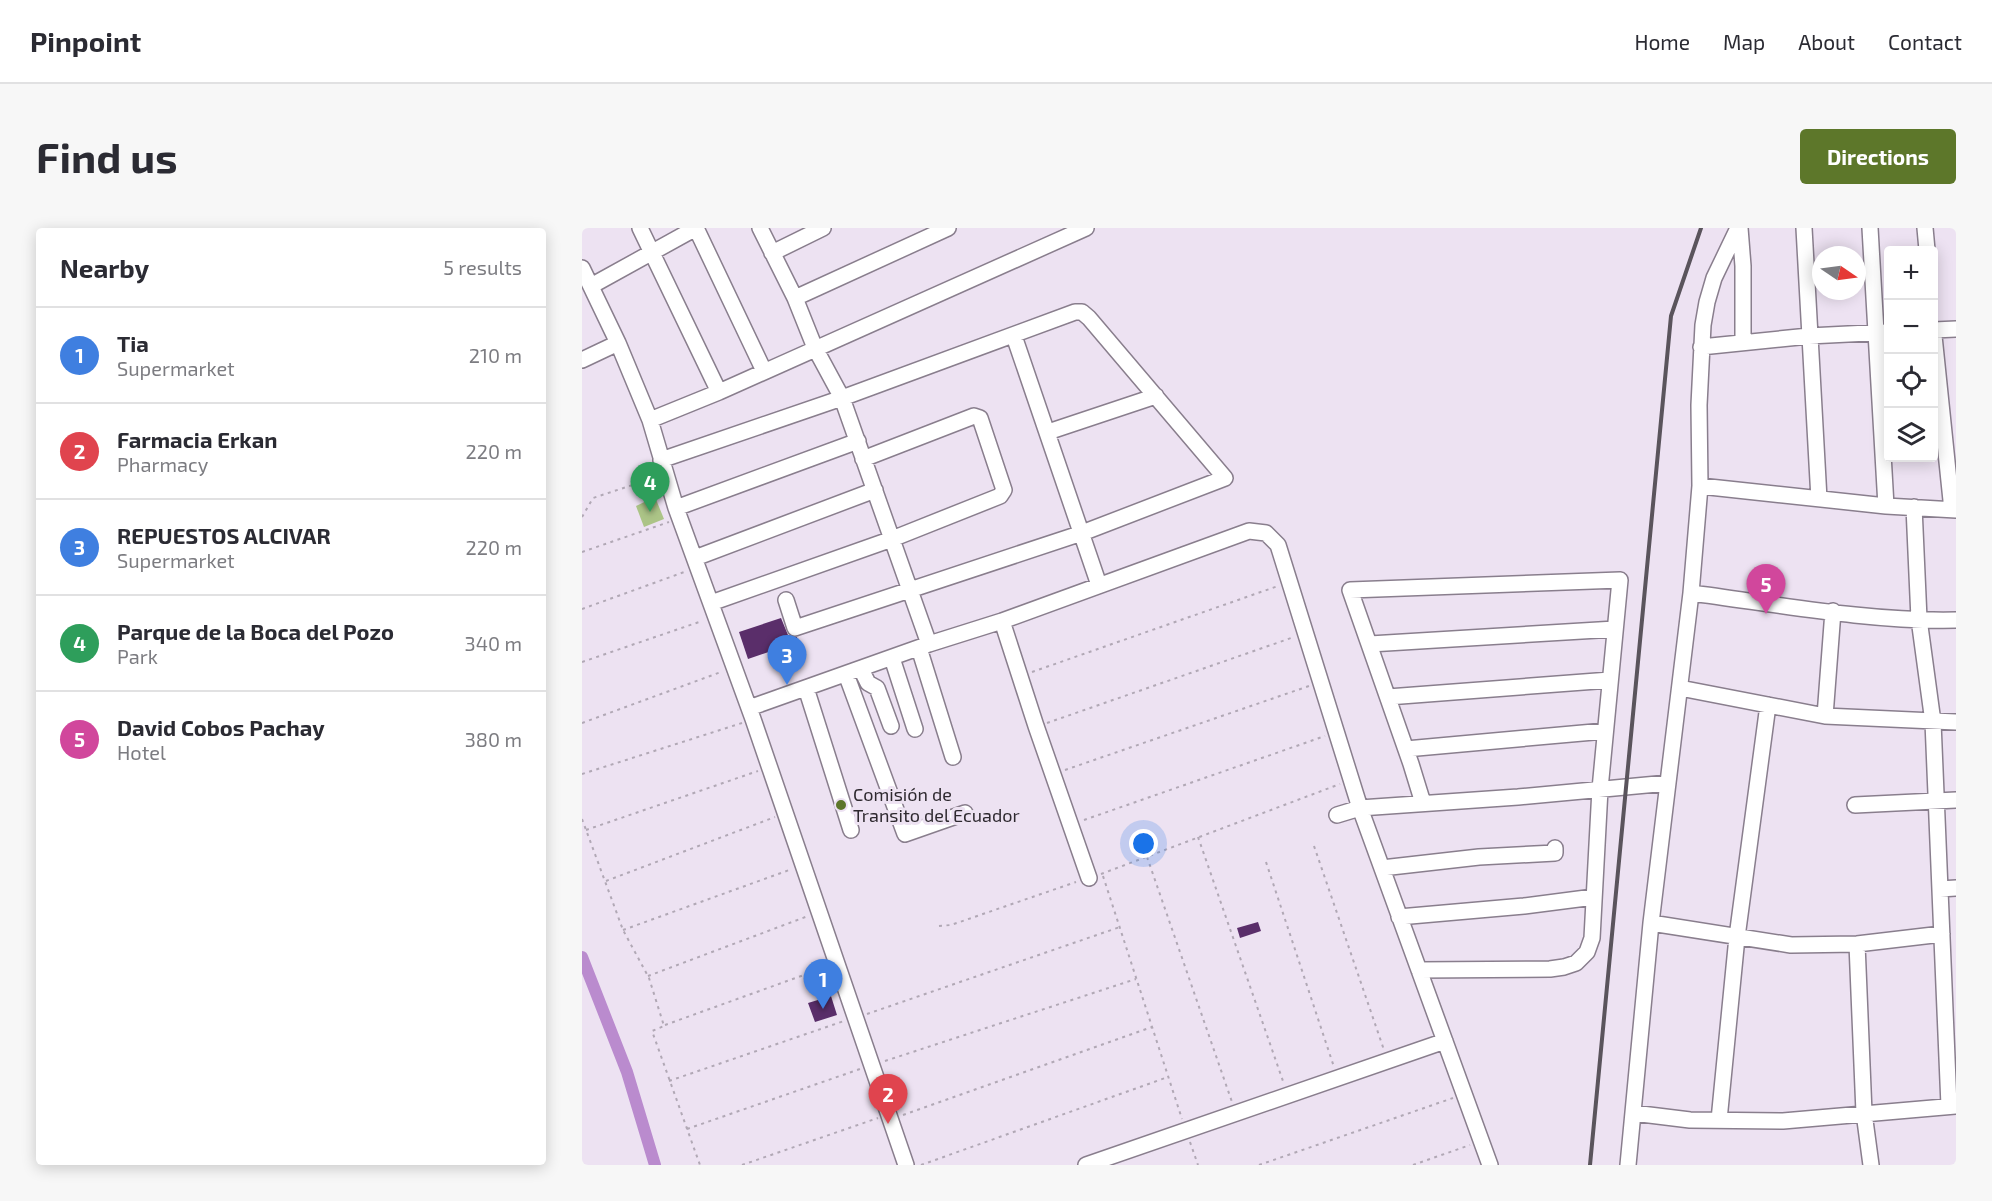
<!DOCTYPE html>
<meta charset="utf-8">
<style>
body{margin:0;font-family:"Exo 2",sans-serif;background:#f7f7f7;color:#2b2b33}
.controls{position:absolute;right:18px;top:18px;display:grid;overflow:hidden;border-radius:6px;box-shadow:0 3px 15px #0003}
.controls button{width:54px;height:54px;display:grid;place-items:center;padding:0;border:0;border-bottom:2px solid #e1e1e2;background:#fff;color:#2b2b33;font:30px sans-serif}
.compass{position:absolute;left:1230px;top:18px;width:54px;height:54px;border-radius:50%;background:#fff;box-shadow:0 3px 15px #0003;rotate:103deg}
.you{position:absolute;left:562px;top:616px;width:21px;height:21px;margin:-15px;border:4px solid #fff;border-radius:50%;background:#1a73e8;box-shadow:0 0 0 9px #1a73e833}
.badge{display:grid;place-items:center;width:39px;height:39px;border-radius:50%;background:#5d772a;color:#fff;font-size:20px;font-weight:700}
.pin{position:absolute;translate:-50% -50px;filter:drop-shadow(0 2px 3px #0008)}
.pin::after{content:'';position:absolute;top:32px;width:21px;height:18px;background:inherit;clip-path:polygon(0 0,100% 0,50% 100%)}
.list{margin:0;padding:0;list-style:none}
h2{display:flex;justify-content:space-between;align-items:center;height:78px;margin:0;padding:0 24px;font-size:26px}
h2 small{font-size:20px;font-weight:400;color:#7c7c81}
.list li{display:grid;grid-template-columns:39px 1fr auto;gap:18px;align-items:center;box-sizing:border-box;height:96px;padding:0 24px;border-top:2px solid #e1e1e2}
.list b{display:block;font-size:22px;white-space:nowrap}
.list p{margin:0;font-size:20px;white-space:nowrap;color:#7c7c81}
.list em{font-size:20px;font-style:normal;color:#7c7c81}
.icon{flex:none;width:33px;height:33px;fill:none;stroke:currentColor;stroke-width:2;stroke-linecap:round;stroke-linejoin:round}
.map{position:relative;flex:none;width:1374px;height:937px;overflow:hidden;border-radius:6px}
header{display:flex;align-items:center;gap:36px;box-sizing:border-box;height:84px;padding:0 30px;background:#fff;border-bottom:2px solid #e1e1e2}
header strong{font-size:28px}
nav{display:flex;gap:33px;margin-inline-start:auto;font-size:21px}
.intro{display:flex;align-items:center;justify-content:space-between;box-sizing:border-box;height:144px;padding:0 36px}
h1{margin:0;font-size:42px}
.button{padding:15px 27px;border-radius:6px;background:#5d772a;color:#fff;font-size:21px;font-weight:700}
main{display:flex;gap:36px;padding:0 36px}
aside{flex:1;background:#fff;border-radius:6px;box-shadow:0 3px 15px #0003}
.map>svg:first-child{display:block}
</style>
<header>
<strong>Pinpoint</strong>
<nav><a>Home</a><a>Map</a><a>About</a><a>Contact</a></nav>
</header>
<div class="intro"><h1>Find us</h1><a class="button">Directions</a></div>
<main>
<aside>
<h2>Nearby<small>5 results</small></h2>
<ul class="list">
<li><span class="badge" style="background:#3f7fe0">1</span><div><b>Tia</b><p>Supermarket</p></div><em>210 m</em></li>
<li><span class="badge" style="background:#e0444e">2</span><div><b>Farmacia Erkan</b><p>Pharmacy</p></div><em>220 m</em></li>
<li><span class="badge" style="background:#3f7fe0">3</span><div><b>REPUESTOS ALCIVAR</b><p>Supermarket</p></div><em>220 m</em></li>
<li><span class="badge" style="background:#2e9e5b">4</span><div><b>Parque de la Boca del Pozo</b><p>Park</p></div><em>340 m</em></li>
<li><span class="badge" style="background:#d1479c">5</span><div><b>David Cobos Pachay</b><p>Hotel</p></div><em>380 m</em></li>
</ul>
</aside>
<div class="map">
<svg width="1374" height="937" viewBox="0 0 1374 937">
<rect width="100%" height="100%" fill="#ede2f2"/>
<path fill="#acc487" d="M 73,269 L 82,291 L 62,299 L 54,278 Z"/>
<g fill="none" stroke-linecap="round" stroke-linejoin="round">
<path stroke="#ba8bce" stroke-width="12" d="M 0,729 L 45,844 L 73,937"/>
</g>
<path fill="#5a2e6a" d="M 199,390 L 206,407 L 215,409 L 216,414 L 166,431 L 157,404 Z
M 676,694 L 679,703 L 658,710 L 655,700 Z
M 249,768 L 255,787 L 233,794 L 226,775 Z"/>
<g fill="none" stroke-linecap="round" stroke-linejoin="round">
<defs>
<path id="minor" d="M 58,0 L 137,164
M 114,0 L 182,143
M 178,0 L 213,70 L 233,120 L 260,170 L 347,416
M 1158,0 L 1161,38 L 1161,114
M 1222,0 L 1237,271
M 1288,0 L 1304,278
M 1343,0 L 1345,22
M 190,25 L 241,0
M 0,40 L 36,115 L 68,192 L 94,280 L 171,491 L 324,937
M 9,58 L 114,0
M 213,70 L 366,0
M 1352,102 L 1374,101
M 432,108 L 517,357
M 1352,108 L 1370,282
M 1119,119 L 1227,108 L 1306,104
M 0,132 L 36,115
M 68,192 L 137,164 L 504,0
M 466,204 L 574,168
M 79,232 L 260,170 L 493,84 L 500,84 L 507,90 L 643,250 L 500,305 L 213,400 L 204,372
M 1118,258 L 1304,278 L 1374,282
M 1332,279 L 1337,391 L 1351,494 L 1367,878
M 94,280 L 276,213
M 113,330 L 293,262
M 1109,365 C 1194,376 1289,394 1374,392
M 129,375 L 310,311 L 418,268 L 422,262 L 398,190 L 392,188 L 281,231
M 420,393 L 454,498 L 507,650
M 788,416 L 1033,401
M 337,420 L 371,529
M 310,430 L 333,501
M 279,441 L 286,455 L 295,460 L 309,498
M 264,446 L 323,606 L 383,585
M 224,460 L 269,602
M 1098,460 L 1243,488 L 1374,494
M 806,469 L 1028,452
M 167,480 L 347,416 L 420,393 L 667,303 L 684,305 L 696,317 L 778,580 L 908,937
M 1243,488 L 1251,383
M 824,521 L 1023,503
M 1273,577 L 1374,572
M 755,587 L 778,580 L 936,569 L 1086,555
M 800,640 L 897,629 L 973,625 L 973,620
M 1358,661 L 1374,660
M 817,689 L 942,678 L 1012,669
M 1069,695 L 1209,717 L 1275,716 L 1360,706
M 1275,716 L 1282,885 L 1289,937
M 837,742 L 968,741 L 982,739 L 994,735 L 1005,724 L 1010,710 L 1018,561 L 1038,352 L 768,362 L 829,536 L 841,575
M 1051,885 L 1108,892 L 1201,893 L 1374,878
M 1137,892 L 1155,709 L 1186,477
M 504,937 L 863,813
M 1046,937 L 1069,695 L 1109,365 L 1118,258 L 1117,177 L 1121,97 L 1125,74 L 1132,50 L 1156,0"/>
</defs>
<use href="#minor" stroke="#897e8d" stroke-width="18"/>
<path stroke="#b1a8b5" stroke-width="2" stroke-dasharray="3 4.5" stroke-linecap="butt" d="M 0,289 L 11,270 L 72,250
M 0,324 L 87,294
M 0,381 L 105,343
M 0,434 L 120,393
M 450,444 L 696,358
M 0,495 L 139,444
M 465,495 L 712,409
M 483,542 L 727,458
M 0,546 L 160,495
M 0,591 L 41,702 L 67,750 L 82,798 L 70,803 L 118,937
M 502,592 L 743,508
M 4,602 L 176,543
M 616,609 L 702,856
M 732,618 L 802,822
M 565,629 L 650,874
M 684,634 L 752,839
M 519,646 L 758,556
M 521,648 L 600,891
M 24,653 L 193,589
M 357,698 L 369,697 L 494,654
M 41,702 L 210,641
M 66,748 L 226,688
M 285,786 L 538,699
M 83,797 L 244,739
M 303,833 L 554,751
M 87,853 L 262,793
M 321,887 L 570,799
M 105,901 L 278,841
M 608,914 L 616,937
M 160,937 L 296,890
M 339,937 L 586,849
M 677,937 L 871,870
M 831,937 L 888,917"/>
<use href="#minor" stroke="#fff" stroke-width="15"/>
<path stroke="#5a545c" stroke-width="4" d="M 1008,937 L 1089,88 L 1119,0"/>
</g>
<circle fill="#5d772a" stroke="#ede2f2" stroke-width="2" cx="259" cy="577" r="6"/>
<g text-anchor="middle" stroke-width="6" stroke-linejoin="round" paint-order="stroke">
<g font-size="18" fill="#2e292f" stroke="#ede2f2" text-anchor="start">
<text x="271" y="573">Comisión de<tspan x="271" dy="21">Transito del Ecuador</tspan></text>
</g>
</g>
</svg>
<div class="controls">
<button>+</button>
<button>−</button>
<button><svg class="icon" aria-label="locate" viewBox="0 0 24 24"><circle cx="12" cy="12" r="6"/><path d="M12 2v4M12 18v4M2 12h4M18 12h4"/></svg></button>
<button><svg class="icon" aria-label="layers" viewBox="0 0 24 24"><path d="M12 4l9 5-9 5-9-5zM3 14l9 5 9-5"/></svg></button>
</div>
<svg class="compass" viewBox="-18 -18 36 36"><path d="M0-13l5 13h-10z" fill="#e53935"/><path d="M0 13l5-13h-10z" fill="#7c7c81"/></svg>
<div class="you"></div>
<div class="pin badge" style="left:241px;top:781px;background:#3f7fe0">1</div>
<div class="pin badge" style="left:306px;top:896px;background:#e0444e">2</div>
<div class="pin badge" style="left:205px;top:457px;background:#3f7fe0">3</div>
<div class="pin badge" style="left:68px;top:284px;background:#2e9e5b">4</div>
<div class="pin badge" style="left:1184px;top:386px;background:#d1479c">5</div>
</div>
</main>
